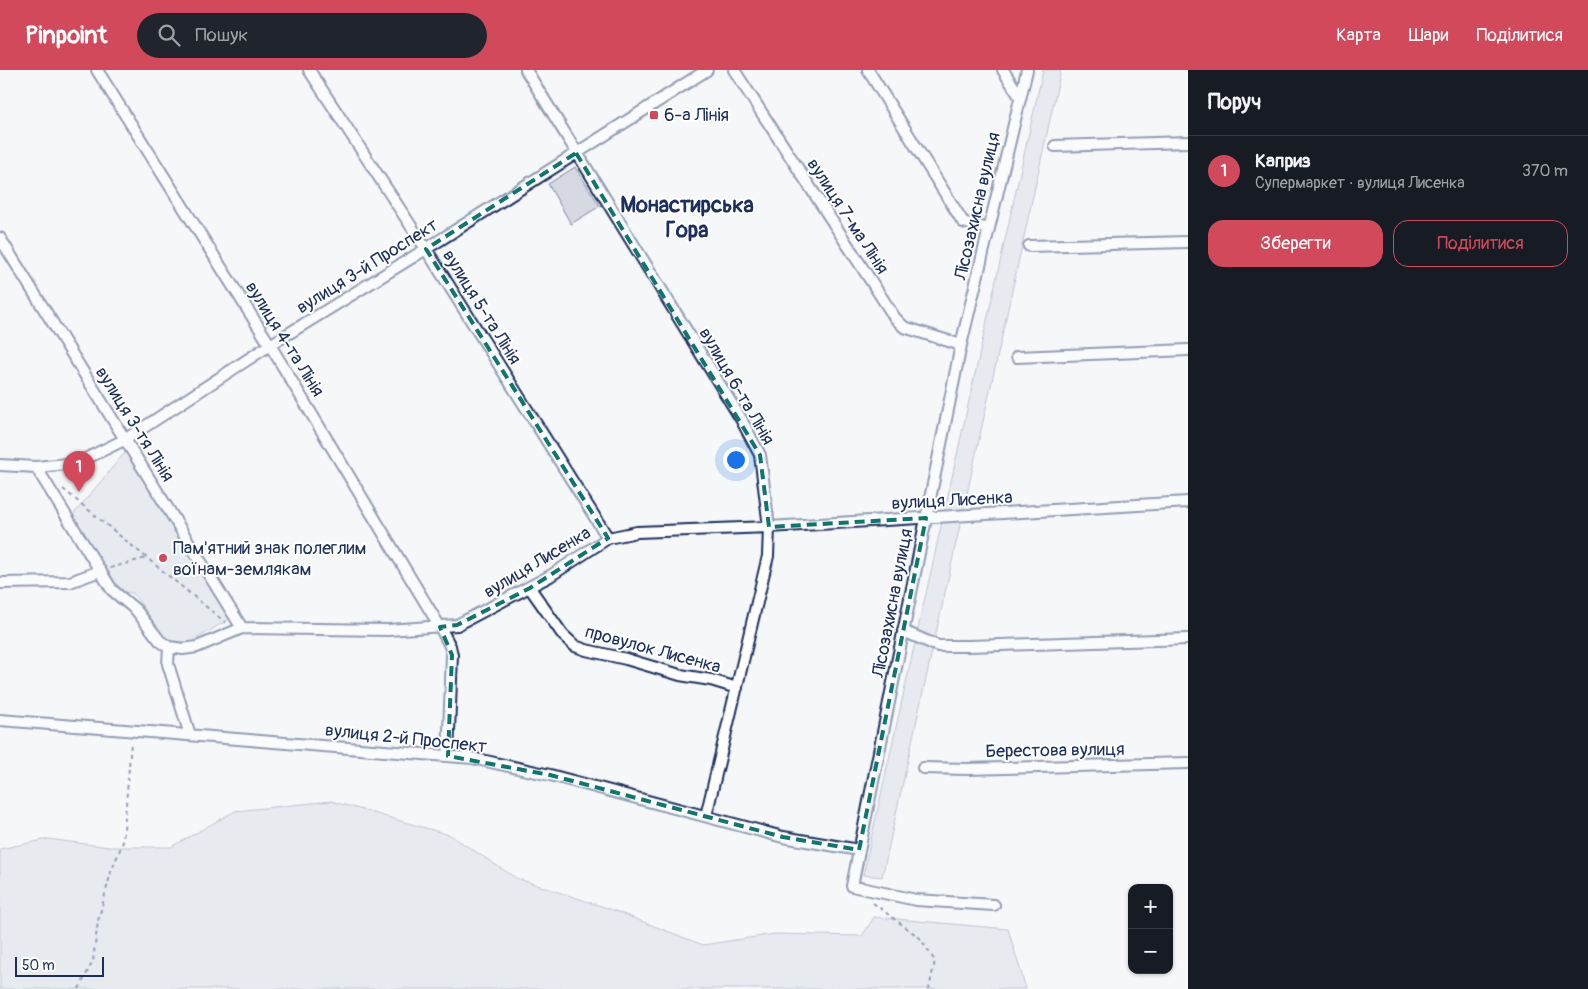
<!DOCTYPE html>
<html lang="uk">
<meta charset="utf-8">
<style>
body{margin:0;font-family:Pangolin,sans-serif;background:#20242c;color:#f1f3f6}
.controls{position:absolute;right:15px;bottom:15px;display:grid;overflow:hidden;border-radius:10px;box-shadow:0 1px 4px #0004}
.controls button{width:45px;height:45px;display:grid;place-items:center;padding:0;border:0;border-bottom:1px solid #363941;background:#171b24;color:#f1f3f6;font:25px sans-serif}
.scale{position:absolute;left:15px;bottom:12px;width:89px;box-sizing:border-box;padding-left:5px;border:2px solid #1b2f5e;border-top:0;font-size:14px;line-height:18px;white-space:nowrap;color:#1b2f5e;-webkit-text-stroke:4px #fff;paint-order:stroke}
.you{position:absolute;left:735px;top:389px;width:18px;height:18px;margin:-12px;border:4px solid #fff;border-radius:50%;background:#1a73e8;box-shadow:0 0 0 8px #1a73e833}
.badge{display:grid;place-items:center;width:32px;height:32px;border-radius:50%;background:#d1495b;color:#fff;font-size:16px;font-weight:700}
.pin{position:absolute;translate:-50% -41px;filter:drop-shadow(0 1px 2px #0008)}
.pin::after{content:'';position:absolute;top:26px;width:18px;height:15px;background:inherit;clip-path:polygon(0 0,100% 0,50% 100%)}
.list{margin:0;padding:0;list-style:none}
h2{display:flex;justify-content:space-between;align-items:center;height:65px;margin:0;padding:0 20px;font-size:21px}
h2 small{font-size:16px;font-weight:400;color:#9ea1a6}
.list li{display:grid;grid-template-columns:32px 1fr auto;gap:15px;align-items:center;box-sizing:border-box;height:70px;padding:0 20px;border-top:1px solid #363941}
.list b{display:block;font-size:19px;white-space:nowrap}
.list p{margin:0;font-size:16px;white-space:nowrap;color:#9ea1a6}
.list em{font-size:16px;font-style:normal;color:#9ea1a6}
.actions{display:flex;gap:10px;padding:15px 20px}
.actions a{flex:1;padding:11px 0;border:1px solid #d1495b;border-radius:15px;text-align:center;font-size:18px;color:#d1495b}
.actions .main{background:#d1495b;color:#fff}
.icon{flex:none;width:28px;height:28px;fill:none;stroke:currentColor;stroke-width:2;stroke-linecap:round;stroke-linejoin:round}
.map{position:relative;flex:none;width:1188px;height:919px;overflow:hidden}
header{display:flex;align-items:center;gap:30px;box-sizing:border-box;height:70px;padding:0 25px;background:#d1495b;color:#fff}
header strong{font-size:24px}
nav{display:flex;gap:28px;margin-inline-start:auto;font-size:18px}
.search{width:350px;height:45px;background:#20242c;display:flex;align-items:center;gap:12px;box-sizing:border-box;padding:0 18px;border-radius:28px;color:#9ea1a6;font-size:19px}
main{display:flex}
aside{flex:1;background:#171b24}
.map>svg:first-child{display:block}
</style>
<header>
<strong>Pinpoint</strong>
<div class="search"><svg class="icon" aria-label="search" viewBox="0 0 24 24"><circle cx="10" cy="10" r="6"/><path d="M15 15l6 6"/></svg>Пошук</div>
<nav><a>Карта</a><a>Шари</a><a>Поділитися</a></nav>
</header>
<main>
<div class="map">
<svg width="1188" height="919" viewBox="0 0 1188 919">
<rect width="100%" height="100%" fill="#f6f7f9"/>
<filter id="ink" filterUnits="userSpaceOnUse"><feTurbulence type="fractalNoise" baseFrequency=".02" numOctaves="2"/><feDisplacementMap in="SourceGraphic" scale="10" xChannelSelector="R" yChannelSelector="G"/><feConvolveMatrix kernelMatrix="1 2 1 2 8 2 1 2 1" color-interpolation-filters="sRGB"/></filter>
<g filter="url(#ink)">
<path fill="#d6d9e2" stroke="#7884a0" d="M 1043,0 L 1061,0 L 882,807 L 863,805 Z
M 575,97 L 600,136 L 571,154 L 548,114 Z
M 127,380 L 231,548 L 191,572 L 167,571 L 133,523 L 122,522 L 72,446 Z
M 331,731 L 450,765 L 516,808 L 610,839 L 703,875 L 775,864 L 862,866 L 874,847 L 1008,859 L 1026,919 L 0,919 L 0,779 L 48,769 L 109,777 L 171,777 L 235,741 Z"/>
<g fill="none" stroke-linecap="round" stroke-linejoin="round">
<defs>
<path id="minor" d="M 97,0 L 270,275 L 440,557 L 450,576 L 452,585 L 448,686
M 309,0 L 426,179 L 608,468
M 526,0 L 741,349 L 760,385 L 769,457 L 768,486 L 706,746
M 734,0 L 895,248 L 904,257 L 961,275
M 868,0 L 963,152 L 988,159
M 1003,0 L 1020,27
M 1055,76 L 1188,72
M 0,168 L 242,558
M 1029,176 L 1188,172
M 1017,287 L 1188,280
M 0,395 L 36,397 L 77,393 L 126,369 L 270,275 L 426,179 L 707,0
M 36,397 L 112,520 L 136,540 L 160,571 L 169,577 L 183,579 L 197,577 L 242,558 L 388,560 L 457,555 L 550,506 L 608,468 L 637,462 L 769,457 L 1188,432
M 0,513 L 70,512 L 100,501
M 530,518 L 563,565 L 575,576 L 586,580 L 626,589 L 680,605 L 711,610 L 737,618
M 903,561 L 938,576 L 969,576 L 1188,569
M 169,577 L 168,594 L 190,665
M 0,650 L 472,688 L 550,705 L 783,767 L 859,780
M 923,698 L 967,699 L 1188,693
M 994,835 L 916,830 L 852,816 L 961,275 L 1027,0"/>
</defs>
<use href="#minor" stroke="#1b2f5e" stroke-width="14"/>
<path stroke="#1b2f5e" stroke-width="2" stroke-dasharray="4 4" stroke-linecap="butt" d="M 63,419 L 226,553
M 110,498 L 146,488
M 873,833 L 920,868 L 935,891 L 929,919
M 79,919 L 93,891 L 98,851 L 111,802 L 123,772 L 131,672"/>
<use href="#minor" stroke="#fff" stroke-width="10"/>
</g>
</g>
<path d="M0 0H1188V919H0ZM 576,83 L 760,385 L 769,457 L 926,448 L 859,780 L 783,767 L 550,705 L 448,686 L 452,585 L 440,557 L 457,555 L 530,518 L 608,468 L 426,179 Z" fill="#f6f7f9" fill-opacity=".55" fill-rule="evenodd"/>
<path fill="none" stroke="#0f766e" stroke-width="4" stroke-dasharray="10 6" stroke-linejoin="round" d="M 576,83 L 760,385 L 769,457 L 926,448 L 859,780 L 783,767 L 550,705 L 448,686 L 452,585 L 440,557 L 457,555 L 530,518 L 608,468 L 426,179 Z"/>
<g fill="#d1495b" stroke="#fff" stroke-width="2">
<rect x="649" y="40" width="10" height="10" rx="2.5"/>
<circle cx="163" cy="488" r="5"/>
</g>
<g text-anchor="middle" stroke-width="4" stroke-linejoin="round" paint-order="stroke">
<g font-size="18" fill="#1b2f5e" stroke="#fff" text-anchor="start">
<text x="664" y="51">6-а Лінія</text>
<text x="173" y="484">Пам'ятний знак полеглим<tspan x="173" dy="21">воїнам-землякам</tspan></text>
</g>
<g font-size="18" fill="#1b2f5e" stroke="#fff">
<text transform="translate(977 136) rotate(-77)" y="6">Лісозахисна вулиця</text>
<text transform="translate(848 146) rotate(57)" y="6">вулиця 7-ма Лінія</text>
<text transform="translate(367 196) rotate(-32)" y="6">вулиця 3-й Проспект</text>
<text transform="translate(482 237) rotate(58)" y="6">вулиця 5-та Лінія</text>
<text transform="translate(285 269) rotate(58)" y="6">вулиця 4-та Лінія</text>
<text transform="translate(737 316) rotate(60)" y="6">вулиця 6-та Лінія</text>
<text transform="translate(135 354) rotate(58)" y="6">вулиця 3-тя Лінія</text>
<text transform="translate(952 430) rotate(-3)" y="6">вулиця Лисенка</text>
<text transform="translate(537 492) rotate(-31)" y="6">вулиця Лисенка</text>
<text transform="translate(892 533) rotate(-79)" y="6">Лісозахисна вулиця</text>
<text transform="translate(653 579) rotate(15)" y="6">провулок Лисенка</text>
<text transform="translate(406 668) rotate(6)" y="6">вулиця 2-й Проспект</text>
<text transform="translate(1055 680) rotate(-1)" y="6">Берестова вулиця</text>
</g>
<g font-size="22" font-weight="bold" fill="#1b2f5e" stroke="#fff">
<text x="687" y="142">Монастирська<tspan x="687" dy="25">Гора</tspan></text>
</g>
</g>
</svg>
<div class="controls">
<button>+</button>
<button>−</button>
</div>
<div class="scale">50 m</div>
<div class="you"></div>
<div class="pin badge" style="left:79px;top:422px">1</div>
</div>
<aside>
<h2>Поруч<small></small></h2>
<ul class="list">
<li><span class="badge">1</span><div><b>Каприз</b><p>Супермаркет · вулиця Лисенка</p></div><em>370 m</em></li>
</ul>
<div class="actions"><a class="main">Зберегти</a><a>Поділитися</a></div>
</aside>
</main>
